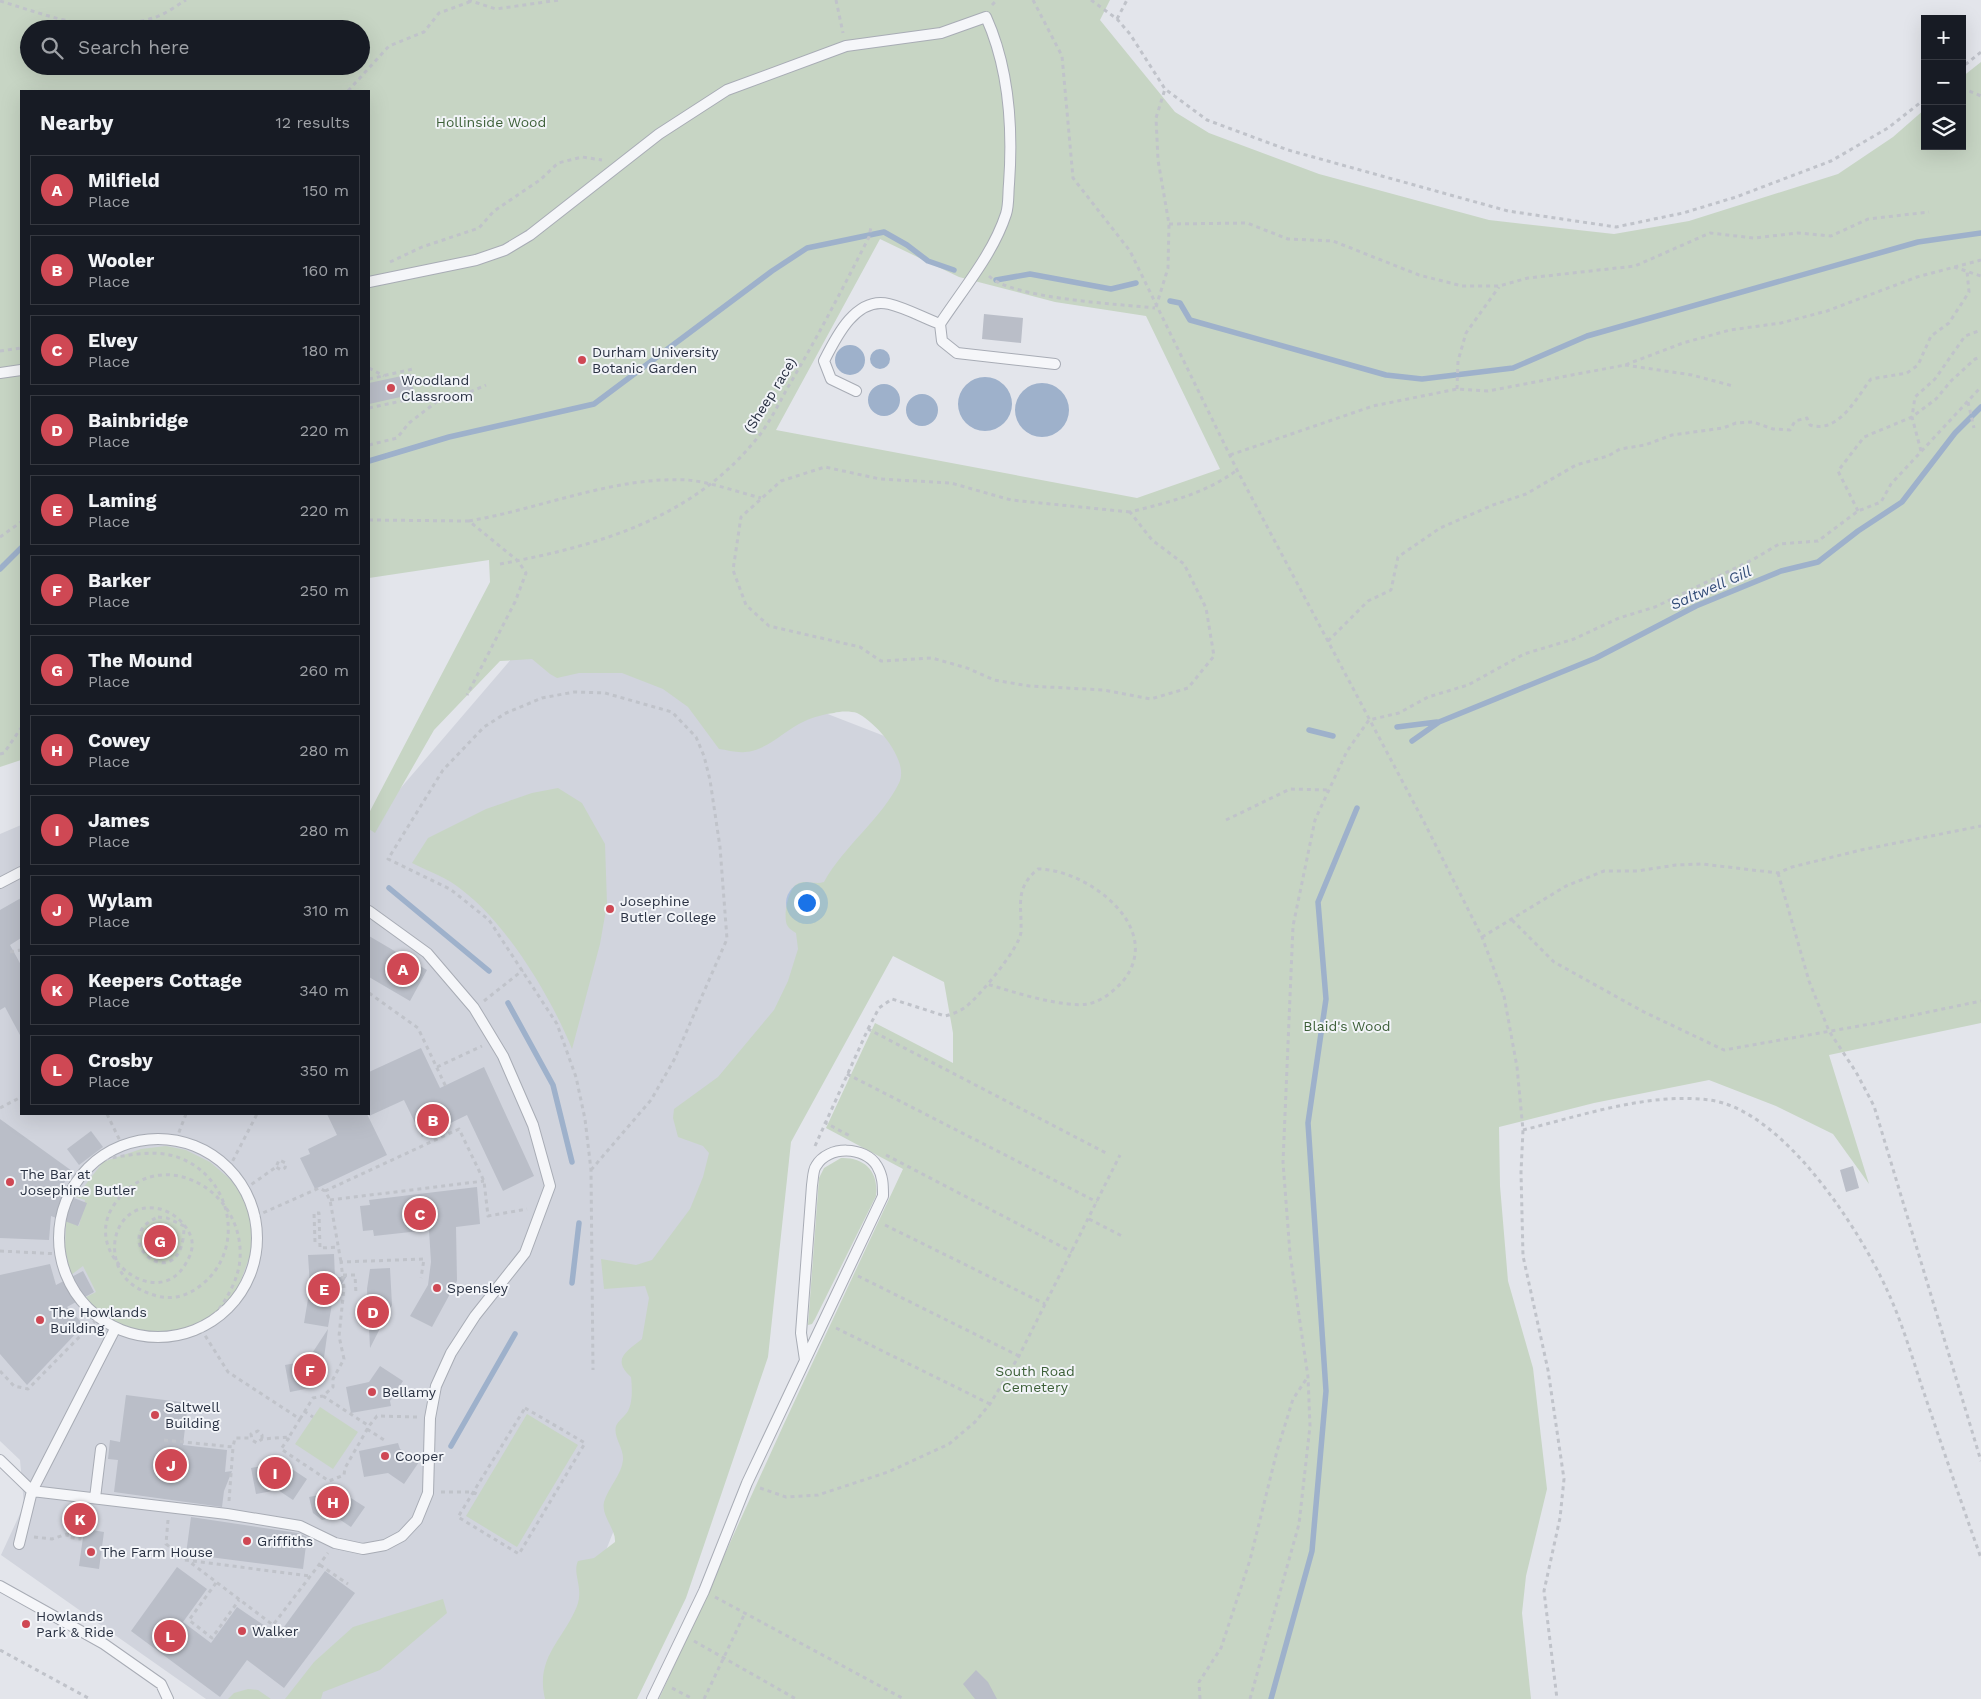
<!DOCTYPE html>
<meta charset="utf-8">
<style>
body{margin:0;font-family:"Work Sans",sans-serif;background:#20242c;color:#f1f3f6}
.controls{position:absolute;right:15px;top:15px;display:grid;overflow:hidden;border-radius:0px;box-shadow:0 5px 20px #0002}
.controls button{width:45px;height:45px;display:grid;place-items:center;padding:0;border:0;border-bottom:1px solid #363941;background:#171b24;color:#f1f3f6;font:25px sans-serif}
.you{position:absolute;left:806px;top:902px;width:18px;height:18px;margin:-12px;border:4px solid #fff;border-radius:50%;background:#1a73e8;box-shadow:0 0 0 8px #1a73e833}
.badge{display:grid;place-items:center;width:32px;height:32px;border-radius:50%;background:#cf4854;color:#fff;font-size:16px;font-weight:700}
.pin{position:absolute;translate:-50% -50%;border:2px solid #fff;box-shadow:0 1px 5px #0006}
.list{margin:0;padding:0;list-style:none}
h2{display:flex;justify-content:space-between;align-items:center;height:65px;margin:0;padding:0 20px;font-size:21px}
h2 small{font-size:16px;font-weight:400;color:#9ea1a6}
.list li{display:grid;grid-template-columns:32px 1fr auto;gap:15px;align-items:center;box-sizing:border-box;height:70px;margin:0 10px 10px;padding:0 10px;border:1px solid #363941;border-radius:0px}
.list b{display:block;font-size:19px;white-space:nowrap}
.list p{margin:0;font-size:16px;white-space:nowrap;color:#9ea1a6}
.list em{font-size:16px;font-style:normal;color:#9ea1a6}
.icon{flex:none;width:28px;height:28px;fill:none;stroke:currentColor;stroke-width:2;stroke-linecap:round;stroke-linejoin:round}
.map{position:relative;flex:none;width:1981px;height:1699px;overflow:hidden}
.search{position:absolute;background:#171b24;box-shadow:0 5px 20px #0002;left:20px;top:20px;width:350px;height:55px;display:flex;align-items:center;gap:12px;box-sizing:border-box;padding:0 18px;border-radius:28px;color:#9ea1a6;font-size:19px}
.panel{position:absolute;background:#171b24;box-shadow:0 5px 20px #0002;left:20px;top:90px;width:350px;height:1025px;border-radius:0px}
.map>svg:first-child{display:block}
</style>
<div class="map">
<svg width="1981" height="1699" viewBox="0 0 1981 1699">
<rect width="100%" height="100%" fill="#e3e5eb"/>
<path fill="#d1d4dd" d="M 555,608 L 923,751 L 547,1699 L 206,1699 L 1,1555 L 24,1505 L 20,1460 L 0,1441 L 0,834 L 21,825 L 21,1114 L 369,1114 L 369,825 Z"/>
<path fill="#c7d5c4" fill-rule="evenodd" d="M 0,0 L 1110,0 L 1100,20 L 1175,112 L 1209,133 L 1319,174 L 1489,220 L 1614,234 L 1689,221 L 1838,174 L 1893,137 L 1925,109 L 1925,146 L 1962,146 L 1962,77 L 1981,62 L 1981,1023 L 1829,1055 L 1869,1184 L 1833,1134 L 1776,1106 L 1709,1080 L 1594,1103 L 1499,1127 L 1500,1186 L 1508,1281 L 1533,1368 L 1547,1489 L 1526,1576 L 1522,1613 L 1531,1699 L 659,1699 L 783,1426 L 903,1169 L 826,1128 L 875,1023 L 953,1063 L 953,1033 L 944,982 L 893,956 L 791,1142 L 768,1357 L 686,1598 L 637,1699 L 545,1699 C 535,1657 563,1641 577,1606 C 584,1587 572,1574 578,1561 L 594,1558 L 615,1542 C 616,1529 601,1516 604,1502 C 608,1488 622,1474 623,1460 C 624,1448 613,1437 616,1426 C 618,1421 625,1416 628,1411 C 633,1402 632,1386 631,1377 C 611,1359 627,1351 642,1339 L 649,1298 L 645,1286 L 604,1289 L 601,1259 L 636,1265 L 652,1260 L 690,1209 L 703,1177 L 709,1153 L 703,1146 L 678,1137 L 673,1118 L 674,1109 L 718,1077 L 774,1010 L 788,981 L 798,949 L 796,933 C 793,931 789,929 787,925 C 783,916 788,889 797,884 C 805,879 815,885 824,882 C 844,846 882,818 899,783 C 910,761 876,722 857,713 C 851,711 840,711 834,713 C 825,714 813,717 805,721 C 784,730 769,750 745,752 C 737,753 727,750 719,749 L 688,707 L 663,689 L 622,673 L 579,673 L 557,678 L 550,674 L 532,659 L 500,661 L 434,730 L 375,833 L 369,829 L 369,813 L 490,582 L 489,560 L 369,578 L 369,91 L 21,91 L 21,760 L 0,767 ZM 29,29 L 361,29 L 361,66 L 29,66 ZM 880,239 L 959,277 L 1055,302 L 1146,316 L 1220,469 L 1137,498 L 776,430 Z
M 558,788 L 582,803 L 605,844 L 607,904 L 600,944 L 572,1049 C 551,997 507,924 462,890 C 448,878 428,871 412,863 L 428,838 L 486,809 L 532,793 Z
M 166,1146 L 186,1150 L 210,1162 L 231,1180 L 245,1199 L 251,1220 L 252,1250 L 237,1291 L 205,1323 L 165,1336 L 129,1329 L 108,1320 L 84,1298 L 96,1292 L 83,1266 L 71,1275 L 65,1249 L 66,1221 L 79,1226 L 85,1200 L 76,1197 L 103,1162 L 141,1149 Z
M 841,1158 C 865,1157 879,1172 876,1196 L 815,1319 L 812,1324 L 808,1325 L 819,1178 L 824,1168 Z
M 320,1407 L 358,1432 L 333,1469 L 295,1444 Z
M 527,1414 L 578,1445 L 517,1547 L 466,1516 Z
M 443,1599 L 447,1613 L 380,1670 L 323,1692 L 321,1699 L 285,1699 L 314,1662 L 353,1627 Z
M 248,1689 L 258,1690 L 271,1699 L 228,1699 L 234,1693 Z"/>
<path fill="#9eb1cb" d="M835 360a15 15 0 1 1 30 0a15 15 0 1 1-30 0Z
M870 359a10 10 0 1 1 20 0a10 10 0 1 1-20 0Z
M958 404a27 27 0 1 1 54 0a27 27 0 1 1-54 0Z
M1015 410a27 27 0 1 1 54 0a27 27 0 1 1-54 0Z
M868 400a16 16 0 1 1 32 0a16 16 0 1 1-32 0Z
M906 410a16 16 0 1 1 32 0a16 16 0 1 1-32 0Z"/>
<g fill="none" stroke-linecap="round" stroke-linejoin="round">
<path stroke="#9eb1cb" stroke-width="5.5" d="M 996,280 L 1030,274 L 1111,289 L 1136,283
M 1170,301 L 1180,303 L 1190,320 L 1386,375 L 1422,379 L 1513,368 L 1587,336 L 1918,242 L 1981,233
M 369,461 L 449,437 L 594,404 L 772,271 L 807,248 L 884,232 L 907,245 L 928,261 L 954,270
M 0,569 L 21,548
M 1397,727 L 1437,722
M 1309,730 L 1333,736
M 1412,741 L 1439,722 L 1596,658 L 1696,606 L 1781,571 L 1818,562 L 1858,531 L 1902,502 L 1955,433 L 1981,407
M 389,888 L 489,971
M 508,1003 L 553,1085 L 572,1162
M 572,1283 L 579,1223
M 451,1446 L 515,1334
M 1271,1699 L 1312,1551 L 1326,1391 L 1308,1123 L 1326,999 L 1318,902 L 1357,808"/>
</g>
<path fill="#babec8" d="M 984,314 L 1023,318 L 1021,343 L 982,339 Z
M 411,374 L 414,394 L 369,404 L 369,383 Z
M 21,898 L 21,938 L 10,945 L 21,965 L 21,1037 L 5,1007 L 0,1010 L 0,910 Z
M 369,936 L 427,970 L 410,1001 L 369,977 Z
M 421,1048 L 440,1088 L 484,1067 L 534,1176 L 503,1191 L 467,1115 L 422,1137 L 404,1100 L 369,1116 L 369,1072 Z
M 327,1114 L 367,1114 L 387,1155 L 315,1189 L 300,1158 L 310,1154 L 308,1149 L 337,1135 Z
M 0,1119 L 72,1171 L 58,1192 L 87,1203 L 78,1226 L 51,1216 L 49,1240 L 0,1238 Z
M 91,1131 L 103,1147 L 79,1165 L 67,1149 Z
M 1853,1166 L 1859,1188 L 1846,1192 L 1840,1170 Z
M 477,1187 L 480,1224 L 456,1227 L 457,1281 L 432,1327 L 410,1316 L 428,1285 L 431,1262 L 429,1230 L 374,1236 L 373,1230 L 363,1231 L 360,1206 L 370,1205 L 369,1200 Z
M 334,1254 L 335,1278 L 347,1276 L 333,1298 L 328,1327 L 304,1323 L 310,1287 L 308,1255 Z
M 50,1264 L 56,1285 L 83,1271 L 94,1292 L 67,1307 L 84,1325 L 27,1385 L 0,1354 L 0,1275 Z
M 390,1268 L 392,1305 L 370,1348 L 367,1289 L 370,1269 Z
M 328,1329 L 320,1386 L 290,1392 L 285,1365 L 307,1361 Z
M 380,1366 L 403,1381 L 390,1401 L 391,1406 L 351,1413 L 346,1387 L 369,1382 Z
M 126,1395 L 188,1403 L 183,1445 L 227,1450 L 225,1472 L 232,1471 L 224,1491 L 222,1507 L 114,1492 L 118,1460 L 108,1459 L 110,1440 L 120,1442 Z
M 398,1443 L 400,1449 L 419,1462 L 404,1484 L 388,1473 L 364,1477 L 359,1451 Z
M 288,1461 L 289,1467 L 307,1479 L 293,1500 L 278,1490 L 256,1494 L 251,1468 Z
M 340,1491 L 365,1507 L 351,1527 L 336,1517 L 322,1520 L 313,1513 L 309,1497 Z
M 74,1507 L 88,1508 L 86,1529 L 104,1532 L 99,1569 L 79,1566 L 83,1537 L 70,1535 Z
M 191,1517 L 298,1533 L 307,1537 L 303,1569 L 186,1554 Z
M 177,1567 L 207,1589 L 183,1622 L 211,1643 L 237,1607 L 278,1635 L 325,1571 L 355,1593 L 284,1688 L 247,1660 L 220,1697 L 131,1631 Z
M 976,1670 L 988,1682 L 997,1699 L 975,1699 L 963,1684 Z"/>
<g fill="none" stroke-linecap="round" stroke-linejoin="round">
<defs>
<path id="service" d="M 369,282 L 476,260 L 505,250 L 530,235 L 659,134 L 727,90 L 846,46 L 941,33 L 986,17 C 1009,68 1013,128 1009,184 C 1008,193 1009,205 1006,214 C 993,254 963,289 940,324 C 924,318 906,308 889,304 C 856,296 836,337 824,361 L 831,379 L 856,391
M 940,324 L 942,341 L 957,353 L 1055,364
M 0,373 L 21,370
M 0,883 L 21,872
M59 1238a99 99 0 1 1 198 0a99 99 0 1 1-198 0Z
M 0,1460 L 32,1491 L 227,1514 L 300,1526 L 335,1543 L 363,1549 L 385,1545 L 402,1536 L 417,1520 L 428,1493 L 430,1418 L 436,1386 L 451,1353 L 475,1316 L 525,1253 L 550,1186 L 533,1125 L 503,1056 L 474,1008 L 427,953 L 369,911
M 95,1498 L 101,1449
M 19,1544 L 32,1491 L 115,1329
M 0,1586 L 104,1644 L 161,1684 L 168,1699
M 652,1699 L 704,1591 L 747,1483 L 883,1196 C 883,1185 883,1176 877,1166 C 865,1146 828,1145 816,1166 C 813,1170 813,1179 812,1185 L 801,1333 L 805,1360"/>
</defs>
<use href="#service" stroke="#a8acb5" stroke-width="12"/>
<path stroke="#c0c3ca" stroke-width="3" stroke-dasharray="4 4" stroke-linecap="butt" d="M 468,0 L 496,9 L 559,0
M 836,0 L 843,33
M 1033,0 L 1062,56 L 1073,178 L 1130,251 L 1237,470 L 1424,822 L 1482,937 L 1504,996 L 1517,1067 L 1523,1130 L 1521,1172 L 1523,1256 L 1548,1370 L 1564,1479 L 1560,1518 L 1544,1591 L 1557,1699
M 1091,0 L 1117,19 L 1130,34 L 1165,89 L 1207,120 L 1288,150 L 1508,211 L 1616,227 L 1683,213 L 1736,197 L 1831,161 L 1888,128 L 1925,99
M 0,1 C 54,17 94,36 153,18 C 164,15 176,6 186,0
M 992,5 L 997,0
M 1117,19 L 1127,0
M 1962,72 L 1966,64 L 1981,52
M 1962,88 L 1981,96
M 348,91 L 389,46 L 424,32 L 439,13 L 472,1
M 1169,224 L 1247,223 L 1288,239 L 1333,241 L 1419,275 L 1462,286 L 1499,286 L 1528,278 L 1635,266 L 1710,233 L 1754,238 L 1798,233 L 1831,236 L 1868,219 L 1929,212
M 390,262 L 422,247 L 479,228 L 494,211 L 540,180 L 558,163 L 582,157 L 602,160
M 1954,267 L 1981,276
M 989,276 C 1013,299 1119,304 1155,308
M 1156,307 L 1168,268 L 1169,224 L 1158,160 L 1156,118 L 1165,89
M 0,351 L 21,348
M 1625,365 L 1692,375 L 1733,386
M 369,368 L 384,376
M 369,379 L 413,369
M 1457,389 L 1458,361 L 1466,333 L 1499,287
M 1968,402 L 1974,428
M 369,408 L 420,397 L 439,400 L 454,399 L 486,385
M 369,445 L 397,438 L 409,423 L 439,400
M 1921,451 L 1912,417 L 1915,397 L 1935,379 L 1965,336 L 1981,330
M 1230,455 L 1373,406 L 1457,389 L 1488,391 L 1625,365 L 1683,343 L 1730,330 L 1781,323 L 1827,311 L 1917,277 L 1981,260
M 1858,511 L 1838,471 L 1864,437 L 1912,417 L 1936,399 L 1951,381 L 1975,359 L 1981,357
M 1130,512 L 1011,500 L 951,483 L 880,479 L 825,467 L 781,481 L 741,517 L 733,570 L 746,605 L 769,626 L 860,647 L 881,661 L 932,658 L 967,668 L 994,680 L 1029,686 L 1104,690 L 1151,699 L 1188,688 L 1214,656 L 1206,608 L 1184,564 L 1152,540 L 1130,512 C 1169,502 1205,494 1237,470
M 369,520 L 469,521 L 518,561 L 526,573 L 515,602 L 467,695
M 469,521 C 539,509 616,476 687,480 C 711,482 737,492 761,498
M 0,537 L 21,522
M 500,564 C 596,546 689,520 754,442 C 768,426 778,405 788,387 C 817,338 843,288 869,237 L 871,227
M 1328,641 L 1368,601 L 1391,590 L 1398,557 L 1440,528 L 1493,505 L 1526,494 L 1576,465 L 1608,456 L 1620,449 L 1645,445 L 1672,435 L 1723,428 L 1736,423 L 1753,422 L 1773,429 L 1790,430 L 1795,421 L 1807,418 L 1810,425 C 1839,434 1856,398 1871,379 L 1907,373 L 1918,365 L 1931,336 L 1949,323 L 1969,292 L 1967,271
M 0,754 L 4,753 L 21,728
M 1226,820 L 1290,789 L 1328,790
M 1778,873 L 1809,981 L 1829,1031 L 1856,1072 L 1874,1106 L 1981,1461
M 1512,920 L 1554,962 L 1644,1012 L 1724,1050 L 1876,1023 L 1981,1001
M 1482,937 L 1566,886 L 1604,871 L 1637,871 L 1676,865 L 1702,864 L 1778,873 L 1792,867 L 1861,850 L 1981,826
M 10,952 L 21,950
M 369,993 L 418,1028 L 446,1087
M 484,1001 L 523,970
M 868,1029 L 879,1008 L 892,999 L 945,1016 C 954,1014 963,1010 969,1004 C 981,994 1020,947 1021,932 C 1022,905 1014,889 1038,869 C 1087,869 1166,928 1123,981 C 1114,991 1102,1001 1088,1004 C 1063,1008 1013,992 987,984
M 437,1067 L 482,1046
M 847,1074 L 1097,1202
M 0,1108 L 21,1097
M 107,1114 L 122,1145
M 824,1122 L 850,1136
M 1523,1130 C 1580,1116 1650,1092 1709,1100 C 1782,1109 1859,1228 1887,1290 C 1902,1322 1912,1357 1923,1390 C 1942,1446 1961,1502 1981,1558
M 176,1140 L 186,1114
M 815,1146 L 868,1029 L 1108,1154
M 886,1155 L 1072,1252
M 97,1160 C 122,1157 149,1149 174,1156 C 232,1173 248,1250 200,1286 C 187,1296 173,1300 157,1296 C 143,1292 132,1287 123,1275 C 109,1255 112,1223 135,1211 C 156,1201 183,1215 191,1237 C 194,1246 191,1255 186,1263 C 159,1313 83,1257 112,1208 C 153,1140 245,1186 240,1259 C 238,1285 221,1307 206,1327
M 229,1168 L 257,1114
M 591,1170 L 651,1100 L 674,1060 L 727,939 L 720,847 L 710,780 L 704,756 L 696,737 L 672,712 L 605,693 L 574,692 L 542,698 L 506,713 L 484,727 L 443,770 L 388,859 L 450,889 L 489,920 L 557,1024 L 576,1077 L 585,1119 L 591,1170 L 593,1370
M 245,1189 L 276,1167 L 279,1160 L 286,1163 L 285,1168 L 281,1170 L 276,1167
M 325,1191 L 459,1129 L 484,1181 L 488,1216 L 527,1209
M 330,1200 L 484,1181
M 256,1216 L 319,1188 L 325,1191 L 330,1200 L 341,1262
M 158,1217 L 167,1218 L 184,1226 C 184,1302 103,1240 158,1217 Z
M 1089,1219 L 1124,1237
M 885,1225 L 1045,1304
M 315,1242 L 314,1213 L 319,1213 L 320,1248 L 339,1247
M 0,1251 L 60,1254
M 343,1275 L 355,1275 L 356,1294
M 858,1276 L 1019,1356
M 836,1328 L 990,1404
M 201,1329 L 228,1372 L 300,1419 L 289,1437 L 262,1439 L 257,1443 L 252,1440 L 251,1434 L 258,1431 L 262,1435 L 262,1439
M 0,1371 L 14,1386 L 28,1389 L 98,1318
M 525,1408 L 585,1443 L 519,1554 L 458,1517 Z
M 304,1411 L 313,1417
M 417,1417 L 377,1416 L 369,1426 L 323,1396 L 333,1387 L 333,1379 L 344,1359 L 339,1336 L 344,1288 L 341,1262 L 424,1259 L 421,1278
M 300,1419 L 313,1398 L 323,1396
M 367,1429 L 384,1440
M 289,1438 L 281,1449 L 329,1481 L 344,1475 L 345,1468 L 369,1426
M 164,1440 L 233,1447 L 235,1438 L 251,1438
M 760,1488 L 786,1497 L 818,1495 L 888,1472 L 949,1444 L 975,1422 L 990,1404 L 1019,1356 L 1120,1155
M 441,1492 L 473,1492 L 479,1495
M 229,1501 L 233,1447
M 71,1509 L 67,1537 L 80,1539 L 80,1536
M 168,1520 L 166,1544 L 273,1625 L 328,1553
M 34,1537 L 52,1539 L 67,1534
M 185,1560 L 310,1576
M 320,1565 L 348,1584
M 216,1583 L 189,1620 L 212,1638 L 239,1600
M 715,1597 L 904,1699
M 694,1641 L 796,1699
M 0,1650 L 90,1699
M 672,1688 L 693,1699
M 704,1699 L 745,1613
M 1200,1699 L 1199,1682 L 1221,1648 L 1250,1560 L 1277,1451 L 1293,1399 L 1307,1378
M 1250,1699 L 1299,1524 L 1310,1426 L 1308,1377 L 1290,1254 L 1283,1162 L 1293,926 L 1315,820 L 1347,751 L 1369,720 L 1399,713 L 1428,697 L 1468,685 L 1524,654 L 1574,639 L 1619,618 L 1655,607 L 1754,559 L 1779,544 L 1818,541 L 1858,511 L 1881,502 L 1891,484 L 1981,387"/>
<use href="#service" stroke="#f5f6f9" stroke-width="10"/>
</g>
<g fill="#cf4854" stroke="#f2f4f8" stroke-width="2">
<circle cx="582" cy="360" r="5"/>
<circle cx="391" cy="388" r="5"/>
<circle cx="610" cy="909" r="5"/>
<circle cx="10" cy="1182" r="5"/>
<circle cx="437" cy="1288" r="5"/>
<circle cx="40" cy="1320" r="5"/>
<circle cx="372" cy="1392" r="5"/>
<circle cx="155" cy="1415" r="5"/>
<circle cx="385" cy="1456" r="5"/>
<circle cx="247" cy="1541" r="5"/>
<circle cx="91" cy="1552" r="5"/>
<circle cx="26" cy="1624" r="5"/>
<circle cx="242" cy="1631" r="5"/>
</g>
<g text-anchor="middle" stroke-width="4" stroke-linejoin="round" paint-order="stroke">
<g font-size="14" fill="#3c5f37" stroke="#f2f4f8">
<text x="491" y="127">Hollinside Wood</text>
<text x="1347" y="1031">Blaid's Wood</text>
<text x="1035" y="1376">South Road<tspan x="1035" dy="16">Cemetery</tspan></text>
</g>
<g font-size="14" fill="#2a3243" stroke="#f2f4f8" text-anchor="start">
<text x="592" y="357">Durham University<tspan x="592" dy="16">Botanic Garden</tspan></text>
<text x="401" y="385">Woodland<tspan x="401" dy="16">Classroom</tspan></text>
<text x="620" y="906">Josephine<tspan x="620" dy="16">Butler College</tspan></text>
<text x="20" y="1179">The Bar at<tspan x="20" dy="16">Josephine Butler</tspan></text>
<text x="447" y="1293">Spensley</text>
<text x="50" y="1317">The Howlands<tspan x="50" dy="16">Building</tspan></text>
<text x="382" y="1397">Bellamy</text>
<text x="165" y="1412">Saltwell<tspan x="165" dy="16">Building</tspan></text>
<text x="395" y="1461">Cooper</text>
<text x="257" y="1546">Griffiths</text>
<text x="101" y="1557">The Farm House</text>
<text x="36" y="1621">Howlands<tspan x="36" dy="16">Park &amp; Ride</tspan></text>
<text x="252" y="1636">Walker</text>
</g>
<g font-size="14" fill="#2a3243" stroke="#f2f4f8">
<text transform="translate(770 395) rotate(-58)" y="5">(Sheep race)</text>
</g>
<g font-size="15" font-style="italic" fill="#344e78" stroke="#f2f4f8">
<text transform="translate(1711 588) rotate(-24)" y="5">Saltwell Gill</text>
</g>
</g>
</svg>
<div class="controls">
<button>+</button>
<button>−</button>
<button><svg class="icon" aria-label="layers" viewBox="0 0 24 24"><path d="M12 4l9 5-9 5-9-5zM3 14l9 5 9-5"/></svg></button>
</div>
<div class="you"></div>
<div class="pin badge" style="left:403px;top:969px">A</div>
<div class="pin badge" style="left:433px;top:1120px">B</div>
<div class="pin badge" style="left:420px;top:1214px">C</div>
<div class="pin badge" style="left:373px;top:1312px">D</div>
<div class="pin badge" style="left:324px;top:1289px">E</div>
<div class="pin badge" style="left:310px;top:1370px">F</div>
<div class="pin badge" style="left:160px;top:1241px">G</div>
<div class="pin badge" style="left:333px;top:1502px">H</div>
<div class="pin badge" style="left:275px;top:1473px">I</div>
<div class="pin badge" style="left:171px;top:1465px">J</div>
<div class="pin badge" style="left:80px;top:1519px">K</div>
<div class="pin badge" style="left:170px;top:1636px">L</div>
<div class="search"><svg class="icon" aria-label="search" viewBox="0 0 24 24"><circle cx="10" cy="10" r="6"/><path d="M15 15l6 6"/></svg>Search here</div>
<section class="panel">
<h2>Nearby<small>12 results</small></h2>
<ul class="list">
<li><span class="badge">A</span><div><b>Milfield</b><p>Place</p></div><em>150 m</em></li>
<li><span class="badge">B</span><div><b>Wooler</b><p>Place</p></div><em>160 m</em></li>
<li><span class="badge">C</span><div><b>Elvey</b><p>Place</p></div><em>180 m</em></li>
<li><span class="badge">D</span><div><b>Bainbridge</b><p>Place</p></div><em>220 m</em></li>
<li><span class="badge">E</span><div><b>Laming</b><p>Place</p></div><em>220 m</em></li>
<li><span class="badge">F</span><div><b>Barker</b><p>Place</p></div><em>250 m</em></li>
<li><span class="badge">G</span><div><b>The Mound</b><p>Place</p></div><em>260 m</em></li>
<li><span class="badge">H</span><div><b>Cowey</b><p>Place</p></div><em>280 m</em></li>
<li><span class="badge">I</span><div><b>James</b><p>Place</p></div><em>280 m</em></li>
<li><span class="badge">J</span><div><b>Wylam</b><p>Place</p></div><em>310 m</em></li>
<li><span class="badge">K</span><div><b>Keepers Cottage</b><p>Place</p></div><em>340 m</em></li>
<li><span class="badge">L</span><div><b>Crosby</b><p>Place</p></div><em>350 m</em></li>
</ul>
</section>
</div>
